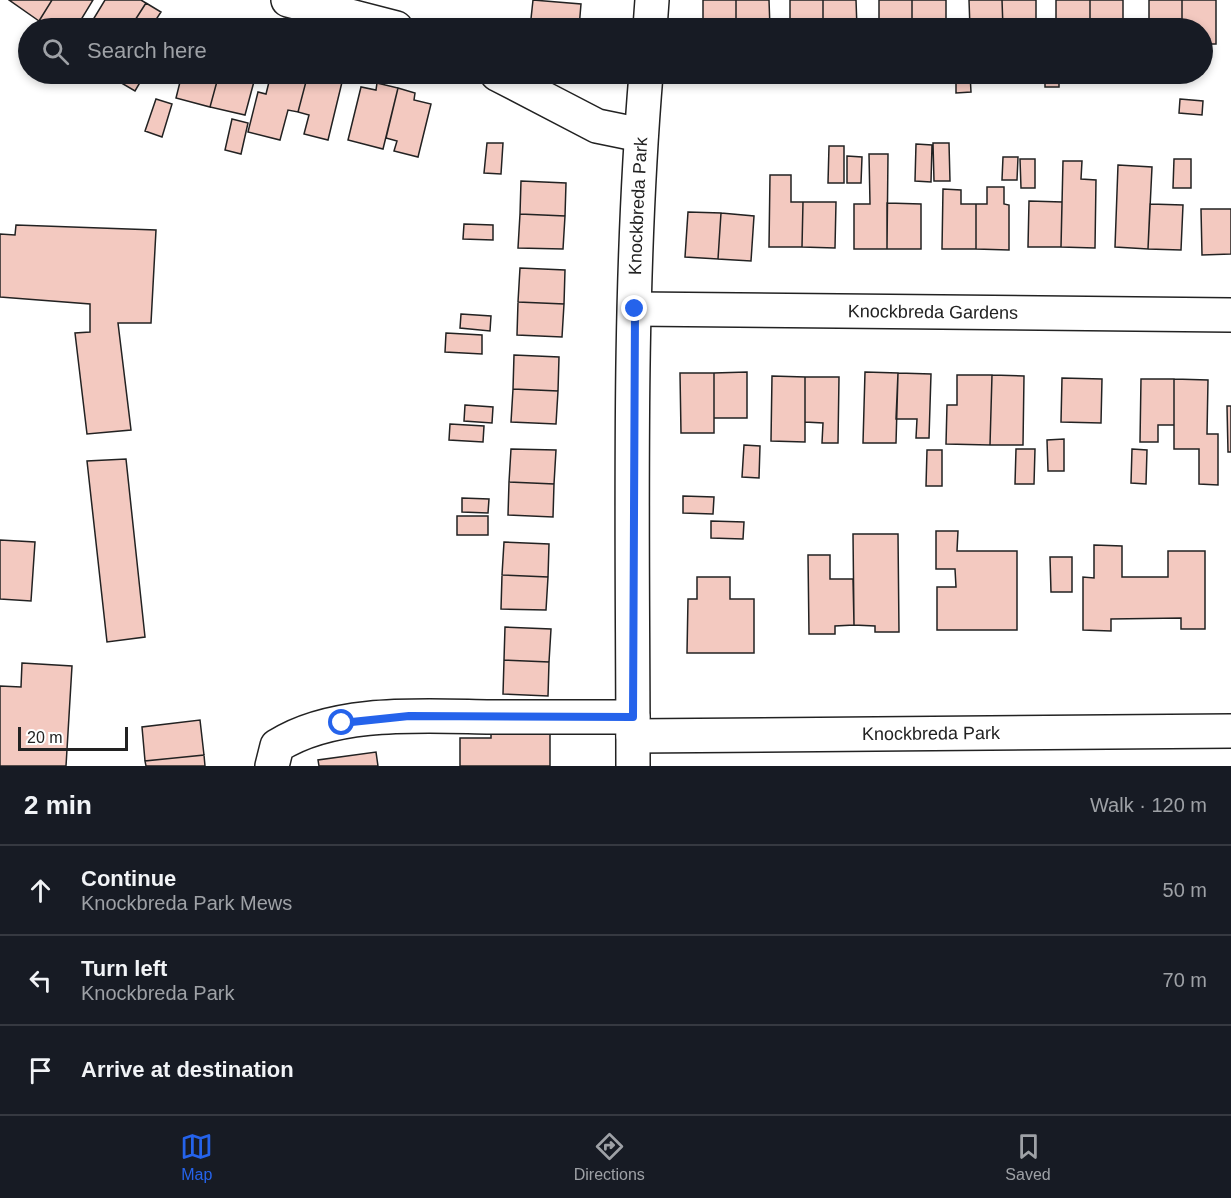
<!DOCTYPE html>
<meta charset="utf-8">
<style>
body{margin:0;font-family:Helvetica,sans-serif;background:#242831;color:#f1f3f6}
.scale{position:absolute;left:18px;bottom:15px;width:110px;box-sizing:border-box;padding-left:6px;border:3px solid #222;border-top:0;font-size:16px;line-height:21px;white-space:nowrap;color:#222;-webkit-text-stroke:4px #fff;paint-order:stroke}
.stop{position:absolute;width:18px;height:18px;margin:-14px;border:4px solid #2563eb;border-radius:50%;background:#fff}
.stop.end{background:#2563eb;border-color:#fff;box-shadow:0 2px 6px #0008}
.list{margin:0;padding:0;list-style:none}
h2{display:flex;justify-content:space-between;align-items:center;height:78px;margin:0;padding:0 24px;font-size:26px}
h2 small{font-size:20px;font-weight:400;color:#9ea1a6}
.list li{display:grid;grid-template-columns:39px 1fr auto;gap:18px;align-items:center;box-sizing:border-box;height:90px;padding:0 24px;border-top:2px solid #363941}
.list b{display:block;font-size:22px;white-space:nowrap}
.list p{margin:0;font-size:20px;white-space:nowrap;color:#9ea1a6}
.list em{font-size:20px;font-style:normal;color:#9ea1a6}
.icon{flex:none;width:33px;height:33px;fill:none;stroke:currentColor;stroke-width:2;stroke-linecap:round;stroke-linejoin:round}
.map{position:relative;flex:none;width:1231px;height:766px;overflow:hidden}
.search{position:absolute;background:#171b24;box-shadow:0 3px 9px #0003;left:18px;right:18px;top:18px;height:66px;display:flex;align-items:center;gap:15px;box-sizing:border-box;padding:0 21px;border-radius:33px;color:#9ea1a6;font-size:22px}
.sheet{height:348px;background:#171b24}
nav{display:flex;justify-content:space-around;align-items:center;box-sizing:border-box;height:84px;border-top:2px solid #363941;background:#171b24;font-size:16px;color:#9ea1a6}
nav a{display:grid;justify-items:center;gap:3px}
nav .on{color:#2563eb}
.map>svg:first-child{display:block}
</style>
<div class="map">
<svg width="1231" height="766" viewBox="0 0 1231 766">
<rect width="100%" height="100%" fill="#fff"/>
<path fill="#f3c9c0" stroke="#222" stroke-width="1.5" d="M 9,0 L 52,0 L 39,21 Z
M 52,0 L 93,0 L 76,28 L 50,28 L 39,21 Z
M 105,0 L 141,0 L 146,3 L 130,28 L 88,28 Z
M 533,0 L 581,4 L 579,28 L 530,28 Z
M 703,0 L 736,0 L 736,28 L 703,28 Z
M 736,0 L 769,0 L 770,28 L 736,28 Z
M 790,0 L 823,0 L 823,28 L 790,28 Z
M 823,0 L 856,0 L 857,28 L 823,28 Z
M 879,0 L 912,0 L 912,28 L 879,28 Z
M 912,0 L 946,0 L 946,28 L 912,28 Z
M 969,0 L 1002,0 L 1003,28 L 970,28 Z
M 1002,0 L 1036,0 L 1036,28 L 1003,28 Z
M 1056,0 L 1090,0 L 1090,28 L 1056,28 Z
M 1090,0 L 1123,0 L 1123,28 L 1090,28 Z
M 1149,0 L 1182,0 L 1182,28 L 1149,28 Z
M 1182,0 L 1216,0 L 1216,44 L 1202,44 L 1202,28 L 1182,28 Z
M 146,3 L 161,12 L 157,18 L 172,28 L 130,28 Z
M 123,74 L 145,74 L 135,91 L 118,81 Z
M 182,74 L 219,74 L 210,107 L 176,98 Z
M 219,74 L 256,74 L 245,115 L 210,107 Z
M 271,74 L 308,74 L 298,112 L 288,110 L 280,140 L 248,132 L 258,92 L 266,94 Z
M 308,74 L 326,74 L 343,78 L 328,140 L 304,134 L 309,115 L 298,112 Z
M 867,74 L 882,74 L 882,81 L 867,82 Z
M 956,74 L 970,74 L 971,92 L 956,93 Z
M 1045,74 L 1059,74 L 1059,87 L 1045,87 Z
M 377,83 L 398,88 L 383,149 L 348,140 L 361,87 L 376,90 Z
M 398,88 L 415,93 L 414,100 L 431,104 L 418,157 L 394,151 L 397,141 L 386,138 Z
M 156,99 L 172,104 L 162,137 L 145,131 Z
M 1180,99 L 1203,101 L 1202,115 L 1179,113 Z
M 232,119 L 248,123 L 241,154 L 225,150 Z
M 487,143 L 503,143 L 501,174 L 484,173 Z
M 933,143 L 949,143 L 950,181 L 934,181 Z
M 916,144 L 932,145 L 931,182 L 915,181 Z
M 829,146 L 844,146 L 844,183 L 828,183 Z
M 869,154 L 888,154 L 887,249 L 854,249 L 854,204 L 870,204 Z
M 847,156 L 862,157 L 861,183 L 847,183 Z
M 1003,157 L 1018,157 L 1017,180 L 1002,180 Z
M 1020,159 L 1035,159 L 1035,188 L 1021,188 Z
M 1174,159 L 1191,159 L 1191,188 L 1173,188 Z
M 1063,161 L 1082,161 L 1081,179 L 1096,180 L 1095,248 L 1061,247 Z
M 1118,165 L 1152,167 L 1148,249 L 1115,247 Z
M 770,175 L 791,175 L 791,202 L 803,202 L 802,247 L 769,247 Z
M 521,181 L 566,183 L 565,216 L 520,214 Z
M 987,187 L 1004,187 L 1004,204 L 1009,205 L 1009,250 L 976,249 L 976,204 L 987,204 Z
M 943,189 L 961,190 L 961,204 L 976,204 L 976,249 L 942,249 Z
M 1029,201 L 1062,202 L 1061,247 L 1028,247 Z
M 803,202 L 836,202 L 835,248 L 802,247 Z
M 887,203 L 921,204 L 921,249 L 887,249 Z
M 1150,204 L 1183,205 L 1181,250 L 1148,249 Z
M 1201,209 L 1231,209 L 1231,254 L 1202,255 Z
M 688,212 L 721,213 L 718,259 L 685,257 Z
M 721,213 L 754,216 L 751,261 L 718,259 Z
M 520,214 L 565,216 L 563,249 L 518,248 Z
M 464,224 L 493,225 L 493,240 L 463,239 Z
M 16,225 L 156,230 L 151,323 L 118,323 L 131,430 L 87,434 L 75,333 L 90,332 L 90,304 L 0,297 L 0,234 L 15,235 Z
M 520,268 L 565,270 L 564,304 L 518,302 Z
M 518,302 L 564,304 L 562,337 L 517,335 Z
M 461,314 L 491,316 L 490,331 L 460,328 Z
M 446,333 L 482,335 L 482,354 L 445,352 Z
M 514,355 L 559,357 L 558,391 L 513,389 Z
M 747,372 L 747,418 L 714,418 L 714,373 Z
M 865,372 L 898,373 L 896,443 L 863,443 Z
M 680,373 L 714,373 L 714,433 L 681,433 Z
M 898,373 L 931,374 L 929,438 L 916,438 L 917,419 L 896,419 Z
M 957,375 L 992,375 L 990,445 L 946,444 L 947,405 L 957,405 Z
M 992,375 L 1024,376 L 1023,445 L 990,445 Z
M 772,376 L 805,377 L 805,442 L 771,441 Z
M 805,377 L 839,377 L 838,443 L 822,443 L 823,423 L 805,422 Z
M 1062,378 L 1102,379 L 1101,423 L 1061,422 Z
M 1141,379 L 1174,379 L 1174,425 L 1158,425 L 1158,442 L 1140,442 Z
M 1174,379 L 1208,380 L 1207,434 L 1218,434 L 1218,485 L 1199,484 L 1199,449 L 1174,449 Z
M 513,389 L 558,391 L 556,424 L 511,422 Z
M 465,405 L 493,407 L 492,423 L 464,421 Z
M 1227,406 L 1231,406 L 1231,452 L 1228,452 Z
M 450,424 L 484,426 L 483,442 L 449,440 Z
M 1064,439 L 1064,471 L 1048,471 L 1047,440 Z
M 744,445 L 760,446 L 759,478 L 742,477 Z
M 511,449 L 556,450 L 554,484 L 509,482 Z
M 1016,449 L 1035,449 L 1034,484 L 1015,484 Z
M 1132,449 L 1147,450 L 1146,484 L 1131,483 Z
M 927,450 L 942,450 L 942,486 L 926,486 Z
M 126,459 L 145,637 L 107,642 L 87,461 Z
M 509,482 L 554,484 L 553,517 L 508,515 Z
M 683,496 L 714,497 L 713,514 L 683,513 Z
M 462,498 L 489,499 L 488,513 L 462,512 Z
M 457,516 L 488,516 L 488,535 L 457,535 Z
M 711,521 L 744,522 L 743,539 L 711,538 Z
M 936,531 L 958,531 L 957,551 L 1017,551 L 1017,630 L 937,630 L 937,587 L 956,587 L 955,569 L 936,569 Z
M 853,534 L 898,534 L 899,632 L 875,632 L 875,626 L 854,625 Z
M 0,540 L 35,542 L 31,601 L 0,599 Z
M 504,542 L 549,544 L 548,577 L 502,575 Z
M 1094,545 L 1122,546 L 1122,577 L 1168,577 L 1168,551 L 1205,551 L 1205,629 L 1181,629 L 1181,618 L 1111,619 L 1111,631 L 1083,630 L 1083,577 L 1094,578 Z
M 808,555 L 830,555 L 830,579 L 853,579 L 854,625 L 835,626 L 835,634 L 809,634 Z
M 1050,557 L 1072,557 L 1072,592 L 1051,592 Z
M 502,575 L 548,577 L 546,610 L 501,609 Z
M 697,577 L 730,577 L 730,599 L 754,599 L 754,653 L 687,653 L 688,599 L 697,599 Z
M 505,627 L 551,629 L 549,662 L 504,660 Z
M 504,660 L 549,662 L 548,696 L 503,694 Z
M 22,663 L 72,666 L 66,766 L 0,766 L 0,686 L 21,687 Z
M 200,720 L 204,755 L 145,761 L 142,727 Z
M 491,730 L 550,732 L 550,766 L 460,766 L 460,738 L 491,738 Z
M 376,752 L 378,766 L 319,766 L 318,760 Z
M 204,755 L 205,766 L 146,766 L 145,761 Z"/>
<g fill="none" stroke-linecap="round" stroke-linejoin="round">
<defs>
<g id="minor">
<path d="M 288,0 L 396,28"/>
<path d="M 650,28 L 652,0"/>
<path d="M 497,74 L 597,126 L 641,135"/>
<path id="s1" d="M 635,309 L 1231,315"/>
<path id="s2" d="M 633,736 L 1231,731"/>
<path d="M 272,766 L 277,746 C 335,709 425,716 491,717 C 538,717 586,717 633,717"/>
<path id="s3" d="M 633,766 C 633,536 627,303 646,74"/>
</g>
</defs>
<use href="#minor" stroke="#222" stroke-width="36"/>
<use href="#minor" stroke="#fff" stroke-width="33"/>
</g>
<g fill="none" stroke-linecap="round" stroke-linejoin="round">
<path stroke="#2563eb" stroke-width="8" d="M 342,723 L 409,716 L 633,717 L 635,309"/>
</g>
<g text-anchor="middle" stroke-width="4.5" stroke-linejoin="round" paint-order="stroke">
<g font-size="18" fill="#222" stroke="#fff">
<text dy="6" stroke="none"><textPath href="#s3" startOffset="560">Knockbreda Park</textPath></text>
<text dy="6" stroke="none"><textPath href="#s1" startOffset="298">Knockbreda Gardens</textPath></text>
<text dy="6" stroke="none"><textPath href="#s2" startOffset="298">Knockbreda Park</textPath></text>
</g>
</g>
</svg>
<div class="scale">20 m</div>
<div class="stop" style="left:342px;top:723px"></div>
<div class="stop end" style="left:635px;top:309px"></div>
<div class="search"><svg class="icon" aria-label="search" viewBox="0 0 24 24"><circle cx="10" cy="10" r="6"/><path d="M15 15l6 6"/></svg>Search here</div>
</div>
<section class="sheet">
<h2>2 min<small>Walk · 120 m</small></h2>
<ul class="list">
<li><svg class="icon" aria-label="ahead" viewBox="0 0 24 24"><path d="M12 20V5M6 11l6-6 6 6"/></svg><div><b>Continue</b><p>Knockbreda Park Mews</p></div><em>50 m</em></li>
<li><svg class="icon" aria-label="left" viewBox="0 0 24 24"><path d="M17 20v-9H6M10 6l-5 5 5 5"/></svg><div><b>Turn left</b><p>Knockbreda Park</p></div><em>70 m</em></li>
<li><svg class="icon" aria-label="arrive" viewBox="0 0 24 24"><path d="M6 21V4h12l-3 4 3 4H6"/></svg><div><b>Arrive at destination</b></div></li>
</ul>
</section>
<nav>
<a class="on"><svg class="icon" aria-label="map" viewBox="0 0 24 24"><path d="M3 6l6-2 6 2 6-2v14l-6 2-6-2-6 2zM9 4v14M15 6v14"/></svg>Map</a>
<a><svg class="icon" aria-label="directions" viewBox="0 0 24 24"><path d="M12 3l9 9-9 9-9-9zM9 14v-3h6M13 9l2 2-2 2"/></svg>Directions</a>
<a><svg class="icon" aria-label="saved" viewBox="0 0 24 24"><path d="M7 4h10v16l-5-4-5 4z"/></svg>Saved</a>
</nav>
